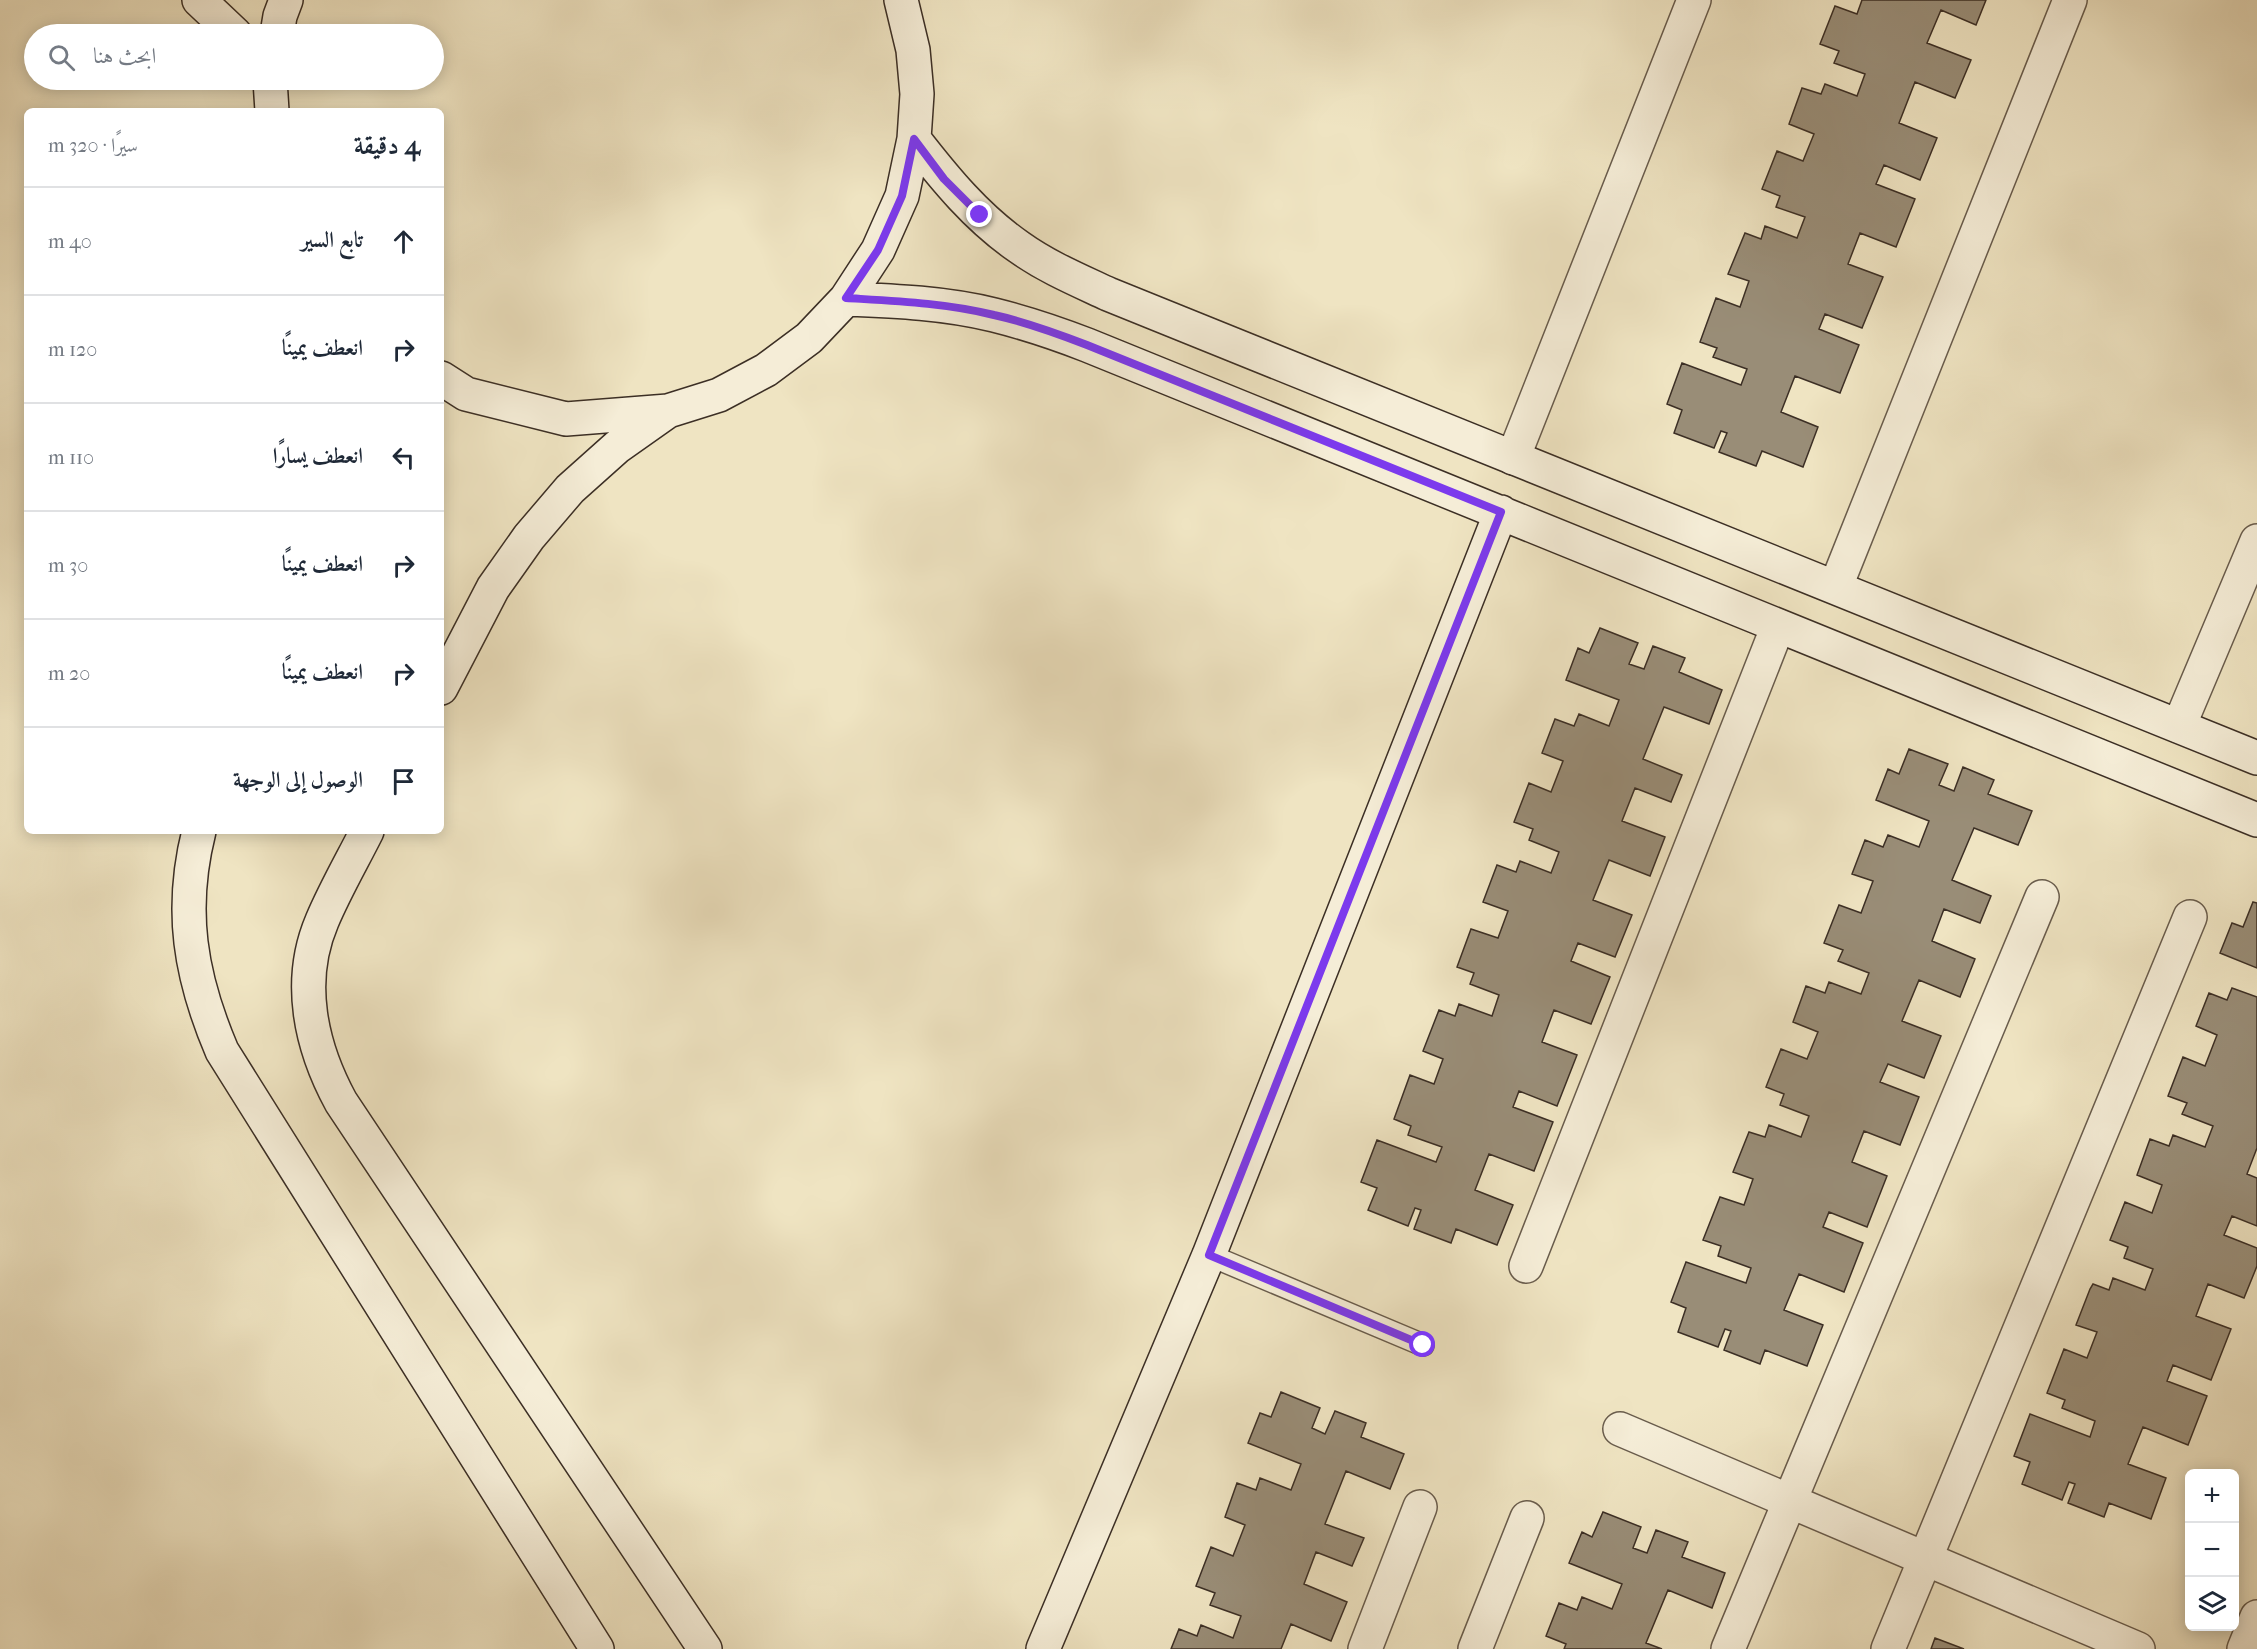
<!DOCTYPE html>
<html lang="ar">
<meta charset="utf-8">
<style>
body{margin:0;font-family:"IM FELL French Canon",Amiri,serif;background:#f6f6f7;color:#1f2937;direction:rtl}
.controls{position:absolute;right:18px;bottom:18px;display:grid;overflow:hidden;border-radius:9px;box-shadow:0 3px 15px #0003}
.controls button{width:54px;height:54px;display:grid;place-items:center;padding:0;border:0;border-bottom:2px solid #e0e1e3;background:#fff;color:#1f2937;font:30px sans-serif}
.stop{position:absolute;width:18px;height:18px;margin:-14px;border:4px solid #7c3aed;border-radius:50%;background:#fff}
.stop.end{background:#7c3aed;border-color:#fff;box-shadow:0 2px 6px #0008}
.list{margin:0;padding:0;list-style:none}
h2{display:flex;justify-content:space-between;align-items:center;height:78px;margin:0;padding:0 24px;font-size:26px}
h2 small{font-size:20px;font-weight:400;color:#747a83}
.list li{display:grid;grid-template-columns:39px 1fr auto;gap:18px;align-items:center;box-sizing:border-box;height:108px;padding:0 24px;border-top:2px solid #e0e1e3}
.list b{display:block;font-size:22px;white-space:nowrap}
.list em{font-size:20px;font-style:normal;color:#747a83}
.icon{flex:none;width:33px;height:33px;fill:none;stroke:currentColor;stroke-width:2;stroke-linecap:round;stroke-linejoin:round}
.map{position:relative;flex:none;width:2257px;height:1649px;overflow:hidden;direction:ltr}
.search{position:absolute;background:#fff;box-shadow:0 3px 15px #0003;left:24px;top:24px;width:420px;height:66px;display:flex;align-items:center;gap:15px;box-sizing:border-box;padding:0 21px;border-radius:33px;color:#747a83;font-size:22px}
.panel{position:absolute;background:#fff;box-shadow:0 3px 15px #0003;left:24px;top:108px;width:420px;height:726px;border-radius:9px;direction:rtl}
.map>svg:first-child{display:block}
</style>
<div class="map">
<svg width="2257" height="1649" viewBox="0 0 2257 1649">
<rect width="100%" height="100%" fill="#efe4c2"/>
<filter id="stains"><feTurbulence type="fractalNoise" baseFrequency=".00333" numOctaves="4"/><feColorMatrix values="0 0 0 0 .2 0 0 0 0 .09 0 0 0 0 .02 0 0 0 .5 -.17"/></filter>
<radialGradient id="worn" r=".72"><stop offset=".6" stop-color="#630" stop-opacity="0"/><stop offset="1" stop-color="#630" stop-opacity=".3"/></radialGradient>
<path fill="#998d77" stroke="#3c2f25" stroke-width="1.5" d="M 1862,0 L 1986,0 L 1976,25 L 1941,10 L 1927,43 L 1971,60 L 1955,98 L 1915,82 L 1899,123 L 1937,138 L 1920,180 L 1884,165 L 1876,184 L 1915,199 L 1896,247 L 1860,233 L 1848,264 L 1883,277 L 1862,328 L 1825,314 L 1819,329 L 1859,345 L 1840,393 L 1795,376 L 1781,412 L 1818,427 L 1803,467 L 1762,451 L 1756,466 L 1719,452 L 1727,433 L 1721,431 L 1714,448 L 1674,433 L 1682,410 L 1667,404 L 1682,363 L 1741,385 L 1747,369 L 1713,357 L 1717,348 L 1700,342 L 1716,298 L 1740,307 L 1749,281 L 1728,274 L 1745,233 L 1761,239 L 1765,226 L 1797,238 L 1805,217 L 1776,207 L 1780,196 L 1762,189 L 1777,151 L 1803,161 L 1814,134 L 1789,124 L 1802,88 L 1821,94 L 1825,84 L 1857,96 L 1865,74 L 1834,63 L 1839,51 L 1820,44 L 1835,6 L 1857,14 Z
M 1600,628 L 1638,643 L 1629,664 L 1644,669 L 1653,646 L 1685,658 L 1679,672 L 1722,690 L 1709,724 L 1664,707 L 1643,759 L 1682,775 L 1671,802 L 1635,788 L 1622,821 L 1665,837 L 1650,876 L 1609,860 L 1593,900 L 1632,915 L 1615,957 L 1578,943 L 1571,961 L 1610,977 L 1591,1024 L 1554,1010 L 1542,1042 L 1577,1055 L 1557,1106 L 1519,1091 L 1513,1107 L 1553,1122 L 1534,1171 L 1489,1154 L 1475,1190 L 1513,1205 L 1497,1245 L 1456,1229 L 1451,1243 L 1414,1229 L 1421,1210 L 1415,1208 L 1408,1226 L 1368,1210 L 1377,1188 L 1361,1182 L 1377,1140 L 1436,1162 L 1442,1147 L 1408,1135 L 1411,1126 L 1394,1119 L 1410,1075 L 1434,1084 L 1443,1059 L 1423,1051 L 1439,1010 L 1455,1016 L 1459,1004 L 1492,1016 L 1499,995 L 1470,984 L 1474,973 L 1457,967 L 1471,929 L 1498,938 L 1508,911 L 1483,902 L 1497,865 L 1516,872 L 1520,861 L 1551,873 L 1559,852 L 1529,840 L 1533,829 L 1514,822 L 1529,783 L 1551,792 L 1563,761 L 1542,753 L 1555,719 L 1574,726 L 1579,714 L 1609,726 L 1619,700 L 1566,680 L 1578,648 L 1589,653 Z
M 1909,749 L 1948,764 L 1939,785 L 1954,791 L 1963,767 L 1994,780 L 1988,794 L 2032,811 L 2018,845 L 1974,828 L 1952,880 L 1991,896 L 1980,923 L 1944,909 L 1932,941 L 1975,959 L 1960,997 L 1919,980 L 1902,1021 L 1941,1036 L 1924,1078 L 1888,1064 L 1880,1082 L 1919,1097 L 1900,1145 L 1864,1131 L 1852,1162 L 1887,1176 L 1867,1227 L 1829,1212 L 1823,1227 L 1863,1243 L 1844,1292 L 1799,1274 L 1784,1310 L 1823,1325 L 1807,1366 L 1765,1350 L 1760,1364 L 1724,1350 L 1731,1331 L 1725,1329 L 1718,1347 L 1678,1332 L 1686,1308 L 1671,1302 L 1686,1262 L 1746,1283 L 1751,1268 L 1718,1256 L 1721,1246 L 1703,1240 L 1720,1197 L 1744,1205 L 1753,1179 L 1733,1172 L 1749,1132 L 1765,1137 L 1769,1125 L 1801,1137 L 1809,1116 L 1780,1105 L 1784,1094 L 1766,1087 L 1781,1049 L 1807,1059 L 1818,1032 L 1793,1022 L 1806,986 L 1825,993 L 1829,982 L 1861,994 L 1869,973 L 1838,961 L 1843,950 L 1824,943 L 1839,905 L 1861,913 L 1873,881 L 1852,874 L 1865,840 L 1883,847 L 1888,835 L 1919,847 L 1929,821 L 1876,800 L 1888,769 L 1899,774 Z
M 2253,902 L 2257,903 L 2257,968 L 2220,953 L 2232,923 L 2243,927 Z
M 2232,988 L 2257,997 L 2257,1148 L 2247,1174 L 2257,1178 L 2257,1226 L 2232,1216 L 2224,1235 L 2257,1248 L 2257,1266 L 2244,1298 L 2208,1284 L 2196,1316 L 2231,1329 L 2211,1380 L 2173,1365 L 2167,1381 L 2207,1396 L 2188,1445 L 2143,1427 L 2128,1464 L 2166,1478 L 2151,1519 L 2109,1503 L 2104,1517 L 2068,1503 L 2075,1484 L 2069,1482 L 2062,1500 L 2022,1484 L 2030,1462 L 2014,1456 L 2030,1414 L 2090,1437 L 2095,1421 L 2062,1408 L 2065,1400 L 2047,1393 L 2064,1349 L 2087,1358 L 2097,1332 L 2076,1325 L 2090,1289 L 2093,1284 L 2109,1290 L 2113,1278 L 2145,1290 L 2153,1269 L 2124,1258 L 2128,1247 L 2110,1240 L 2125,1202 L 2152,1213 L 2162,1185 L 2137,1175 L 2150,1139 L 2169,1146 L 2173,1135 L 2205,1147 L 2213,1126 L 2182,1114 L 2187,1103 L 2168,1096 L 2183,1057 L 2205,1066 L 2217,1035 L 2196,1026 L 2209,993 L 2227,1000 Z
M 1281,1392 L 1320,1408 L 1312,1428 L 1325,1434 L 1335,1411 L 1366,1423 L 1361,1437 L 1404,1454 L 1390,1489 L 1346,1471 L 1325,1524 L 1364,1538 L 1352,1566 L 1316,1552 L 1304,1584 L 1347,1602 L 1331,1641 L 1291,1624 L 1281,1649 L 1171,1649 L 1179,1629 L 1197,1636 L 1201,1625 L 1233,1638 L 1241,1616 L 1210,1605 L 1215,1593 L 1196,1586 L 1211,1547 L 1233,1556 L 1245,1525 L 1225,1517 L 1237,1483 L 1256,1490 L 1260,1478 L 1291,1490 L 1301,1464 L 1248,1443 L 1260,1413 L 1271,1417 Z
M 1603,1512 L 1641,1527 L 1633,1548 L 1647,1553 L 1656,1530 L 1688,1542 L 1682,1557 L 1725,1573 L 1712,1608 L 1668,1590 L 1646,1643 L 1662,1649 L 1564,1649 L 1566,1644 L 1546,1636 L 1559,1603 L 1577,1610 L 1582,1597 L 1612,1609 L 1622,1584 L 1569,1563 L 1582,1532 L 1592,1537 Z
M 1935,1638 L 1964,1649 L 1931,1649 Z"/>
<g fill="none" stroke-linecap="round" stroke-linejoin="round">
<defs>
<path id="lane" d="M 1209,1255 L 1423,1345"/>
<path id="street" d="M 1513,458 L 1694,0
M 1836,586 L 2070,0
M 2179,726 L 2257,541
M 1526,1266 L 1778,626
M 1620,1429 L 2138,1649
M 1365,1649 L 1420,1507
M 1475,1649 L 1527,1518
M 1728,1649 L 2042,897
M 1888,1649 L 2190,917
M 2244,1649 L 2257,1617"/>
<path id="secondary" d="M 199,0 L 235,34
M 277,34 L 280,16 L 286,0
M 270,80 L 272,111
M 914,139 C 945,179 977,218 1019,247 C 1047,267 1078,280 1108,294 L 2257,758
M 846,299 C 896,301 946,303 994,315 C 1026,323 1056,333 1087,345 L 2257,820
M 441,378 L 466,394 L 566,419 L 668,411 L 719,395 L 766,370 L 809,338 L 846,299 L 878,250 L 902,196 L 914,139 L 917,94 L 913,50 L 901,0
M 441,688 L 493,588 L 529,537 L 570,489 L 617,447 L 668,411
M 199,831 C 179,910 190,976 222,1051 L 597,1649
M 367,831 C 352,861 335,890 322,921 C 296,982 311,1047 341,1102 L 705,1649
M 1043,1649 L 1209,1255 L 1501,512"/>
</defs>
<use href="#lane" stroke="#695c4c" stroke-width="24"/>
<use href="#street" stroke="#695c4c" stroke-width="36"/>
<use href="#secondary" stroke="#3c2f25" stroke-width="36"/>
<use href="#lane" stroke="#f5edd7" stroke-width="21"/>
<use href="#street" stroke="#f5edd7" stroke-width="33"/>
<use href="#secondary" stroke="#f5edd7" stroke-width="33"/>
</g>
<g fill="none" stroke-linecap="round" stroke-linejoin="round">
<path stroke="#7c3aed" stroke-width="8" d="M 980,215 L 944,179 L 914,139 L 902,196 L 878,250 L 846,298 C 895,301 946,303 994,315 C 1026,322 1056,333 1087,345 L 1501,512 L 1209,1255 L 1423,1345"/>
</g>
<rect width="100%" height="100%" filter="url(#stains)"/>
<rect width="100%" height="100%" fill="url(#worn)"/>
</svg>
<div class="controls">
<button>+</button>
<button>−</button>
<button><svg class="icon" aria-label="layers" viewBox="0 0 24 24"><path d="M12 4l9 5-9 5-9-5zM3 14l9 5 9-5"/></svg></button>
</div>
<div class="stop" style="left:1423px;top:1345px"></div>
<div class="stop end" style="left:980px;top:215px"></div>
<div class="search"><svg class="icon" aria-label="search" viewBox="0 0 24 24"><circle cx="10" cy="10" r="6"/><path d="M15 15l6 6"/></svg>ابحث هنا</div>
<section class="panel">
<h2>4 دقيقة<small>سيرًا · 320 m</small></h2>
<ul class="list">
<li><svg class="icon" aria-label="ahead" viewBox="0 0 24 24"><path d="M12 20V5M6 11l6-6 6 6"/></svg><div><b>تابع السير</b></div><em>40 m</em></li>
<li><svg class="icon" aria-label="right" viewBox="0 0 24 24"><path d="M7 20v-9h11M14 6l5 5-5 5"/></svg><div><b>انعطف يمينًا</b></div><em>120 m</em></li>
<li><svg class="icon" aria-label="left" viewBox="0 0 24 24"><path d="M17 20v-9H6M10 6l-5 5 5 5"/></svg><div><b>انعطف يسارًا</b></div><em>110 m</em></li>
<li><svg class="icon" aria-label="right" viewBox="0 0 24 24"><path d="M7 20v-9h11M14 6l5 5-5 5"/></svg><div><b>انعطف يمينًا</b></div><em>30 m</em></li>
<li><svg class="icon" aria-label="right" viewBox="0 0 24 24"><path d="M7 20v-9h11M14 6l5 5-5 5"/></svg><div><b>انعطف يمينًا</b></div><em>20 m</em></li>
<li><svg class="icon" aria-label="arrive" viewBox="0 0 24 24"><path d="M6 21V4h12l-3 4 3 4H6"/></svg><div><b>الوصول إلى الوجهة</b></div></li>
</ul>
</section>
</div>
